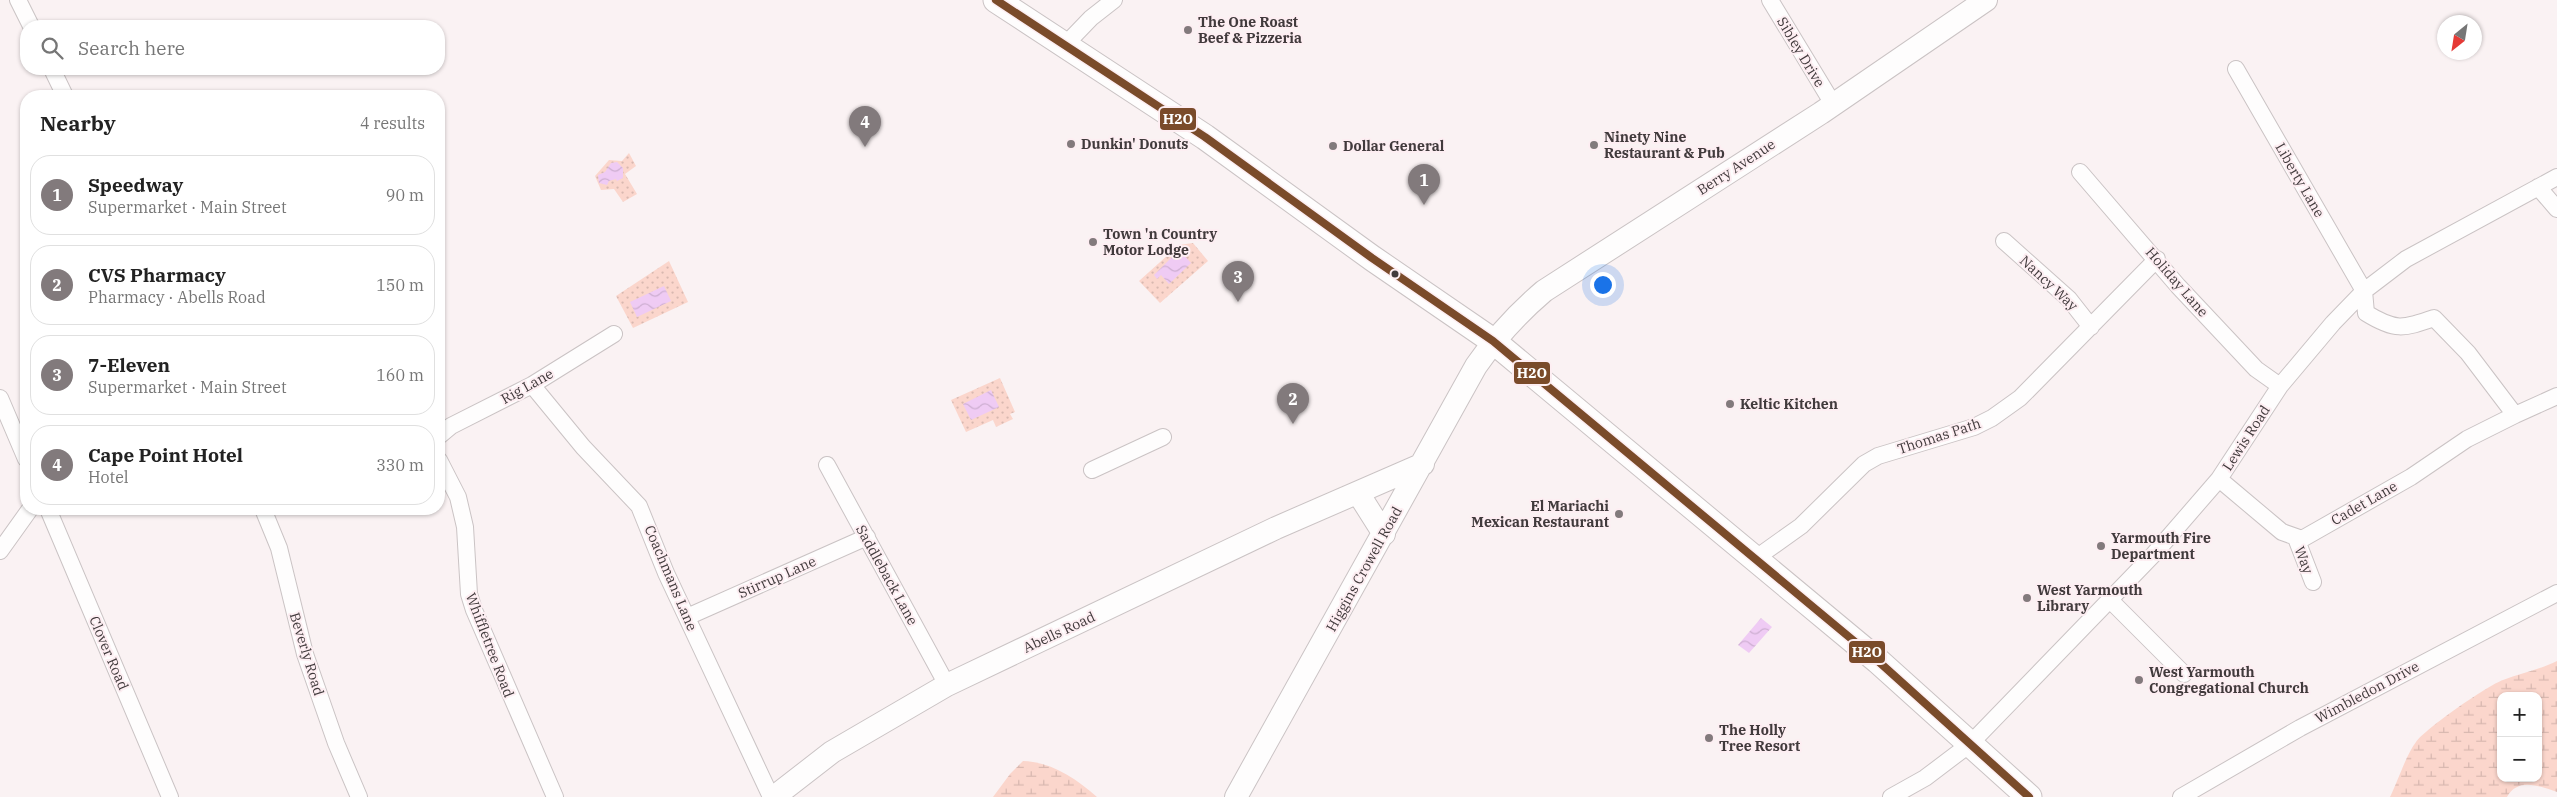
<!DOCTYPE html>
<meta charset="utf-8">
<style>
body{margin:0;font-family:"IBM Plex Serif",serif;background:#f6f6f6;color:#222}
.controls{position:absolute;right:15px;bottom:15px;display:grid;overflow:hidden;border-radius:10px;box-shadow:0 1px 4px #0004}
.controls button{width:45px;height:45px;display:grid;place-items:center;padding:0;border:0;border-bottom:1px solid #e0e0e0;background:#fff;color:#222;font:25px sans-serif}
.compass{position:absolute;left:2437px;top:15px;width:45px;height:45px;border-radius:50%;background:#fff;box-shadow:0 1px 4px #0004;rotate:210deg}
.you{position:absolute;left:1602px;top:284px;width:18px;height:18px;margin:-12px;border:4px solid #fff;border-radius:50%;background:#1a73e8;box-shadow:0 0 0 8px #1a73e833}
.badge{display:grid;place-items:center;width:32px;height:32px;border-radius:50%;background:#827a7c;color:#fff;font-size:16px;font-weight:700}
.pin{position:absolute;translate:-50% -41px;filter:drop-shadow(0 1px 2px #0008)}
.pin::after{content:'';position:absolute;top:26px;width:18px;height:15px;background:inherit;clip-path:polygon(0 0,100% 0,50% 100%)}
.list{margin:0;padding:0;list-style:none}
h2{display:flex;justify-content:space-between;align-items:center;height:65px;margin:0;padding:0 20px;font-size:21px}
h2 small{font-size:16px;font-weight:400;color:#767676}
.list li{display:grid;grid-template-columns:32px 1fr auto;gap:15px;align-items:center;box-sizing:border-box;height:80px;margin:0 10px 10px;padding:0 10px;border:1px solid #e0e0e0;border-radius:20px}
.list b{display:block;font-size:19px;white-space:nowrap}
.list p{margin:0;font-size:16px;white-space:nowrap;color:#767676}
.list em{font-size:16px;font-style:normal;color:#767676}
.icon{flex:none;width:28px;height:28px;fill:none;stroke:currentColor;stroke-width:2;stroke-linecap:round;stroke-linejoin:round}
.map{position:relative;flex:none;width:2557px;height:797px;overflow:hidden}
.search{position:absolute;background:#fff;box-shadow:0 1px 4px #0004;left:20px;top:20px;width:425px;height:55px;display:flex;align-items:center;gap:12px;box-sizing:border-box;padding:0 18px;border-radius:20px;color:#767676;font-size:19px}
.panel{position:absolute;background:#fff;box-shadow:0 1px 4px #0004;left:20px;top:90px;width:425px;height:425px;border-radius:20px}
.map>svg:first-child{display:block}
</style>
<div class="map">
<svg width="2557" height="797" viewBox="0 0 2557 797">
<defs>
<pattern id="wetland-marsh" width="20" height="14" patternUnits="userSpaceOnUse" patternTransform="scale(1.25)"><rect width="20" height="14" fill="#fbd6cc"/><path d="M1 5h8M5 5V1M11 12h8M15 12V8" fill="none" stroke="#d8b8b0"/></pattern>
<pattern id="park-dots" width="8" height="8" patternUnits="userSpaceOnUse" patternTransform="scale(1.25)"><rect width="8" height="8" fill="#fbd6cc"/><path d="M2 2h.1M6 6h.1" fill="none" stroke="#d8b8b0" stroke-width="1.8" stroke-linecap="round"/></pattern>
<pattern id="water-waves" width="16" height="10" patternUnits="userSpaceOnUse" patternTransform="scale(1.25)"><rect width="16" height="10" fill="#efcbf4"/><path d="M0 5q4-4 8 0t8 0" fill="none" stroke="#ceafd2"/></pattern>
</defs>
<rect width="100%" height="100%" fill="#faf2f3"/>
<path fill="url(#wetland-marsh)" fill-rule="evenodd" d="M 2557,661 L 2557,792 C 2539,786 2518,777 2507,797 L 2390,797 C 2398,781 2406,755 2416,742 C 2425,729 2488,685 2503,680 C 2521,673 2539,670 2557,661 ZM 2501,696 L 2538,696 L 2538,778 L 2501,778 Z
M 1023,761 C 1052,762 1075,778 1097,797 L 993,797 L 1010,774 Z"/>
<path fill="url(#park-dots)" d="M 629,153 L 636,166 L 625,174 L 637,194 L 623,202 L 614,189 L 601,190 L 595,176 L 609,160 L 622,161 Z
M 1193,243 L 1208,261 L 1160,303 L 1139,281 L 1179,245 Z
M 669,261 L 688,302 L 633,328 L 616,296 Z
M 1000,378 L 1015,412 L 1010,414 L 1013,419 L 996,427 L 993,420 L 966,432 L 951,400 Z"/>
<path fill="url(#water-waves)" d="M 617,162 L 623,168 L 623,178 L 617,181 L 616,179 L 609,181 L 607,185 L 599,183 L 598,175 L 605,172 L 611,163 Z
M 1179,250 L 1191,263 L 1169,284 L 1161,275 L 1157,279 L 1154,275 Z
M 664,286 L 671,301 L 637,317 L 630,302 Z
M 991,390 L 999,407 L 971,420 L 963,404 Z
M 1761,618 L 1772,627 L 1749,653 L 1738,645 Z"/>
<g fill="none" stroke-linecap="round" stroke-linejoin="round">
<defs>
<path id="street" d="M 18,0 L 31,26
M 1770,0 L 1833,104
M 1065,45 L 1091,18 L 1114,0
M 52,69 L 65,96
M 2236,69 L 2364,291 L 2366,313 C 2395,331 2403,329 2434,318 L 2468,353 L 2515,415 L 2557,396
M 2080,172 L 2178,286 L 2256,369 L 2280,386
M 2538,187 L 2557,209
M 2004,241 L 2069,299 L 2091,327
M 532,385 L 583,447 L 639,506 L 666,573 L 771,797
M 0,398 L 26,459
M 439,436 L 451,426 L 532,385 L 614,334
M 439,460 L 458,497 L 465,527 L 469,594 L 474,610 L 555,797
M 827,465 L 947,685
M 1092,470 L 1163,437
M 2219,479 L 2282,532 L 2302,539 L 2411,477 L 2467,439 L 2515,415
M 48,509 L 170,797
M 263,509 L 279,548 L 305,654 L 336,743 L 359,797
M 2296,538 L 2313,582
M 0,551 L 30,509
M 1756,558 L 1801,526 L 1864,464 L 1878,456 L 1974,427 L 1992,418 L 2020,398 L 2157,259
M 2109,599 L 2184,674
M 687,617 L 867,537
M 1891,797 L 1925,778 L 1970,744 L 2154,554 L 2219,479 L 2280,386 L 2333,323 L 2364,291 L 2406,259 L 2557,177
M 2181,797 L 2300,728 L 2557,593"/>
<path id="secondary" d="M 1358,493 L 1384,534
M 774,797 L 832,752 L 947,685 L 1276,528 L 1423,464
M 1236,797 L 1476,366 C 1496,337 1517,314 1544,291 L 1821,113 L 1986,0"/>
<path id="primary" d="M 996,0 L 1205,137 L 1372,258 L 1493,341 L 1878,661 L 2029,797"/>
</defs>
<use href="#street" stroke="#cac3c4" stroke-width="18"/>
<use href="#secondary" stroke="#cac3c4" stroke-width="24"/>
<use href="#primary" stroke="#cac3c4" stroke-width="27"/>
<use href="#street" stroke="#fefdfd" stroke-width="16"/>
<use href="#secondary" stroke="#fefdfd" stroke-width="22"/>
<use href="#primary" stroke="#fefdfd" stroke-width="25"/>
<defs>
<path id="bus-1" d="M 996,0 L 1205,137 L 1372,258 L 1493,341 L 1878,661 L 2029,797"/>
</defs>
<use href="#bus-1" stroke="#fdeef2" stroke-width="11"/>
<use href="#bus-1" stroke="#7a4b2a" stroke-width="8"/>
</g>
<g fill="#827a7c" stroke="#fdeef2" stroke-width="2">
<circle cx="1188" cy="30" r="5"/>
<circle cx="1071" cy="144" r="5"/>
<circle cx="1594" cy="145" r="5"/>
<circle cx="1333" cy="146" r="5"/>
<circle cx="1093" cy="242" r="5"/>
<circle cx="1730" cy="404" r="5"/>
<circle cx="1619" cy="514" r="5"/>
<circle cx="2101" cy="546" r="5"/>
<circle cx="2027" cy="598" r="5"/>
<circle cx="2139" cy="680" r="5"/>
<circle cx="1709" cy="738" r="5"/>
</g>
<circle fill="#413a3c" stroke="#fdeef2" stroke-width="2" cx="1395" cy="274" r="4.5"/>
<g text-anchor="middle" stroke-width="4" stroke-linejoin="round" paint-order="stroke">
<g font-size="14" font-weight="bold" fill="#413a3c" stroke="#fdeef2" text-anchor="start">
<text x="1198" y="27">The One Roast<tspan x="1198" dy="16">Beef &amp; Pizzeria</tspan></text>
<text x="1604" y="142">Ninety Nine<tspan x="1604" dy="16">Restaurant &amp; Pub</tspan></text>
<text x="1081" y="149">Dunkin' Donuts</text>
<text x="1343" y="151">Dollar General</text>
<text x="1103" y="239">Town 'n Country<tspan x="1103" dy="16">Motor Lodge</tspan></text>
<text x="1740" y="409">Keltic Kitchen</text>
<text x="1609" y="511" text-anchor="end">El Mariachi<tspan x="1609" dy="16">Mexican Restaurant</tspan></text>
<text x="2111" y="543">Yarmouth Fire<tspan x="2111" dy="16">Department</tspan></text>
<text x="2037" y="595">West Yarmouth<tspan x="2037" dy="16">Library</tspan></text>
<text x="2149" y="677">West Yarmouth<tspan x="2149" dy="16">Congregational Church</tspan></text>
<text x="1719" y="735">The Holly<tspan x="1719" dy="16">Tree Resort</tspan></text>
</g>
<g font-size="14" fill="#413a3c" stroke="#fdeef2">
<text transform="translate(1801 52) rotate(59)" y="5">Sibley Drive</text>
<text transform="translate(1736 167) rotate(-33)" y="5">Berry Avenue</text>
<text transform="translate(2300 180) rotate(60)" y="5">Liberty Lane</text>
<text transform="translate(2177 282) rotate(49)" y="5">Holiday Lane</text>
<text transform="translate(2049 283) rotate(43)" y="5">Nancy Way</text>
<text transform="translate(527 386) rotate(-29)" y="5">Rig Lane</text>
<text transform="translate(1939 436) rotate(-18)" y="5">Thomas Path</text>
<text transform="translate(2246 438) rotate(-57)" y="5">Lewis Road</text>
<text transform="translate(2364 503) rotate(-30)" y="5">Cadet Lane</text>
<text transform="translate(2304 560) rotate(69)" y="5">Way</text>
<text transform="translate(1364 569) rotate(-61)" y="5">Higgins Crowell Road</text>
<text transform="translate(887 575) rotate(61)" y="5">Saddleback Lane</text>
<text transform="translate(777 577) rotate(-24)" y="5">Stirrup Lane</text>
<text transform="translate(671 578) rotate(67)" y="5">Coachmans Lane</text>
<text transform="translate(1059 632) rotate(-25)" y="5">Abells Road</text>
<text transform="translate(490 645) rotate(69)" y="5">Whiffletree Road</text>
<text transform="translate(109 653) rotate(67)" y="5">Clover Road</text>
<text transform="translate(307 654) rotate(73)" y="5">Beverly Road</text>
<text transform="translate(2367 692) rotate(-28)" y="5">Wimbledon Drive</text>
</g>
</g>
<g stroke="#fdeef2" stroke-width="2">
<rect x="1159" y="107" width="38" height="24" rx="5" fill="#7a4b2a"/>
<rect x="1513" y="361" width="38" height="24" rx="5" fill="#7a4b2a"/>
<rect x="1848" y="640" width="38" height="24" rx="5" fill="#7a4b2a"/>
</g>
<g font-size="14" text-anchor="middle" font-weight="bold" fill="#fff">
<text x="1178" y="124">H2O</text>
<text x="1532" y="378">H2O</text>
<text x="1867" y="657">H2O</text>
</g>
</svg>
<div class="controls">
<button>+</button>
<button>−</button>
</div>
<svg class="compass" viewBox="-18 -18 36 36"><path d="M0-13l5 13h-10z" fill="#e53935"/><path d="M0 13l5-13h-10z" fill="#767676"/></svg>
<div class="you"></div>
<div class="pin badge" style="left:1424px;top:205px">1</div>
<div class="pin badge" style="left:1293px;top:424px">2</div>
<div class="pin badge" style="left:1238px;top:302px">3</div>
<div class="pin badge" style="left:865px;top:147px">4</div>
<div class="search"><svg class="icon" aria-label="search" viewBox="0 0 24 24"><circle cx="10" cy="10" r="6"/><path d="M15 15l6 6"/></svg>Search here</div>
<section class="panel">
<h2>Nearby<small>4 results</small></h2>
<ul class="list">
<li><span class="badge">1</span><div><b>Speedway</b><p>Supermarket · Main Street</p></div><em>90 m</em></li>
<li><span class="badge">2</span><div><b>CVS Pharmacy</b><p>Pharmacy · Abells Road</p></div><em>150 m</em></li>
<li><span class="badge">3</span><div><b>7-Eleven</b><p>Supermarket · Main Street</p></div><em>160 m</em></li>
<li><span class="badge">4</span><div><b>Cape Point Hotel</b><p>Hotel</p></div><em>330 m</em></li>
</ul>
</section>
</div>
